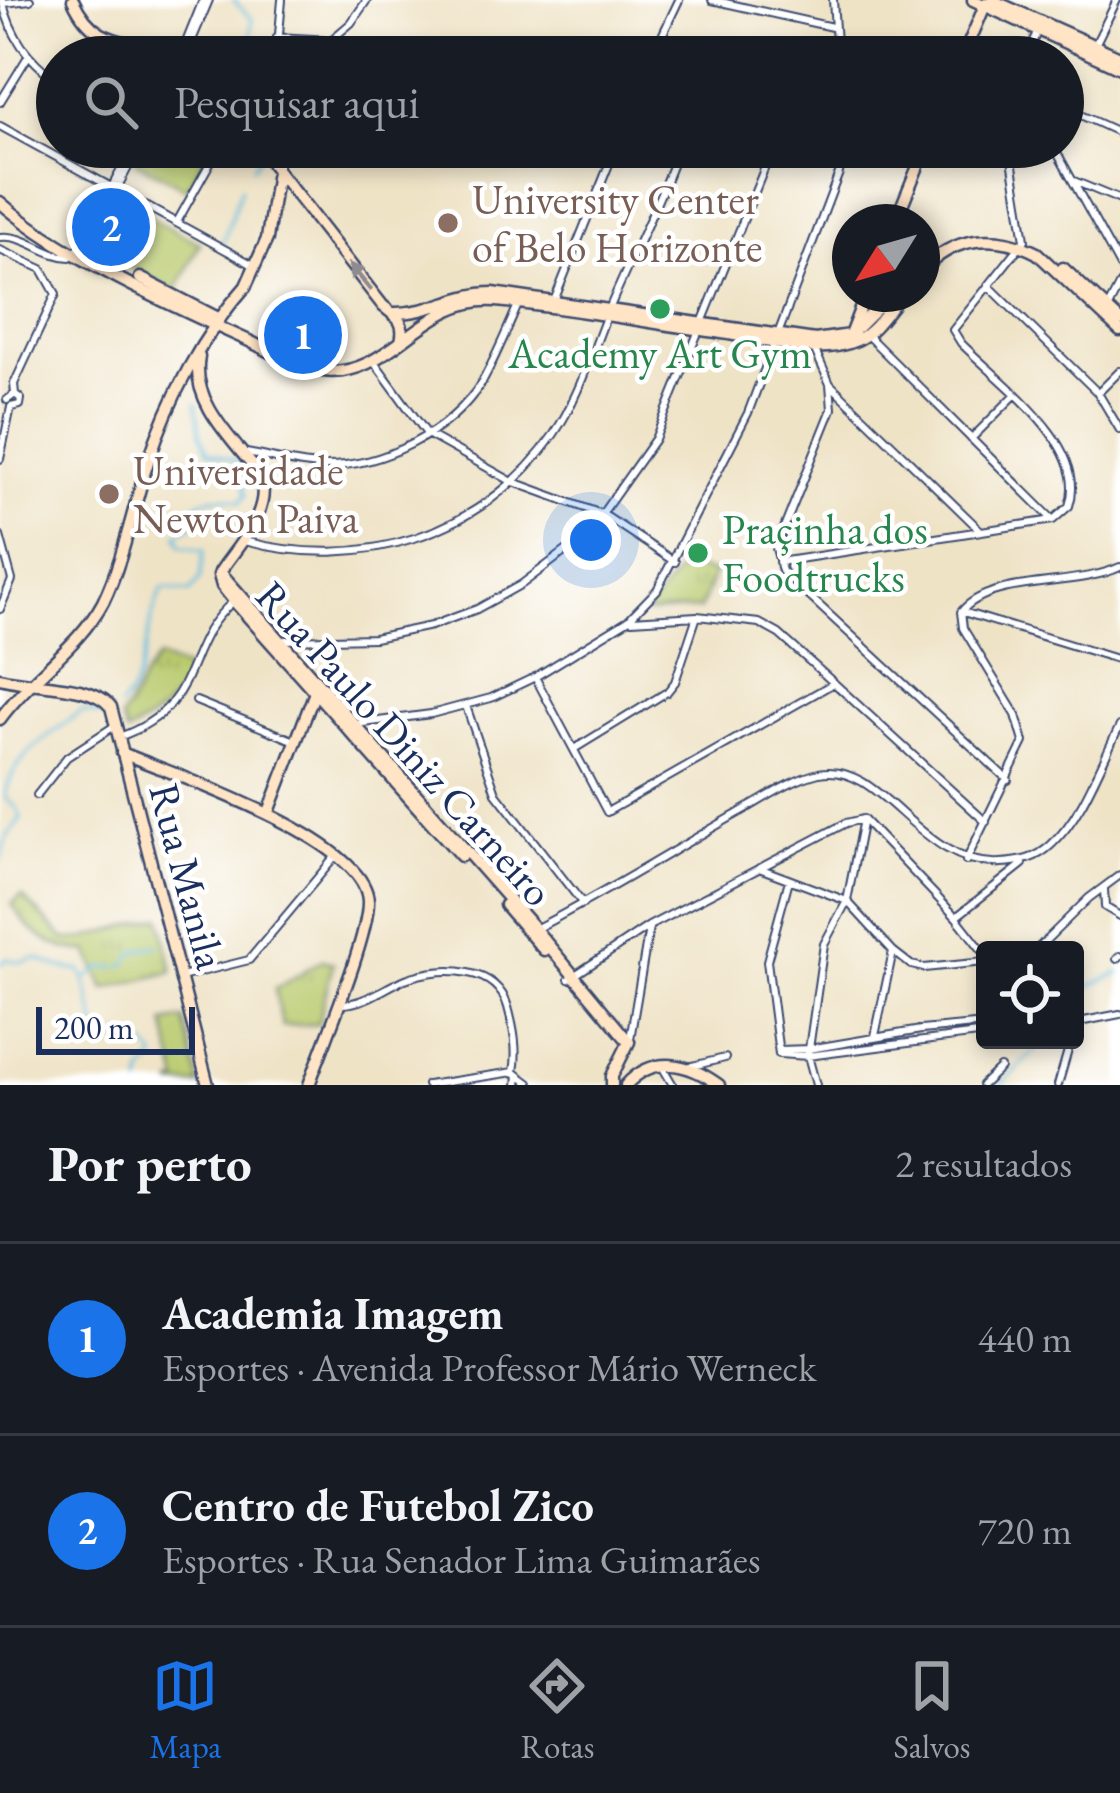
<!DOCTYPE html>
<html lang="pt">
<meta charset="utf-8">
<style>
body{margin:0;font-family:"EB Garamond",serif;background:#242831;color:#f1f3f6}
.controls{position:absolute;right:36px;bottom:36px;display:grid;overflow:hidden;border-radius:12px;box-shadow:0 6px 18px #0003}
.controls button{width:108px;height:108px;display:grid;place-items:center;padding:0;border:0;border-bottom:3px solid #363941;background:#171b24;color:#f1f3f6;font:60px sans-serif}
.compass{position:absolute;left:832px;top:204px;width:108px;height:108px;border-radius:50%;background:#171b24;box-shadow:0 6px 18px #0003;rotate:233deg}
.scale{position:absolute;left:36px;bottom:30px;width:159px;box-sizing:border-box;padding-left:12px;border:6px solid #1b2f5e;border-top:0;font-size:33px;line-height:42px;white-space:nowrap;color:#1b2f5e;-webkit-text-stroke:9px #fff;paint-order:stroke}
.you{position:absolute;left:591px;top:540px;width:42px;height:42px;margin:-30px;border:9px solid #fff;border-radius:50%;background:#1a73e8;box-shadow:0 0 0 18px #1a73e833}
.badge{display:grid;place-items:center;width:78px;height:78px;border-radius:50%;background:#1a73e8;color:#fff;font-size:39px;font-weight:700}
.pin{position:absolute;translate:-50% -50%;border:6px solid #fff;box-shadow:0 3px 12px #0006}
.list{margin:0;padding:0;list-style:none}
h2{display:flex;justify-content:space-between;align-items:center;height:156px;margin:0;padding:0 48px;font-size:51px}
h2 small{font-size:39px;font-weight:400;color:#9ea1a6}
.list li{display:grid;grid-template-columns:78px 1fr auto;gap:36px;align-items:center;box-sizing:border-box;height:192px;padding:0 48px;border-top:3px solid #363941}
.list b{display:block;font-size:45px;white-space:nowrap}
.list p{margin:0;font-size:39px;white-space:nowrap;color:#9ea1a6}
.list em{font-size:39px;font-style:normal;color:#9ea1a6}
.icon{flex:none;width:66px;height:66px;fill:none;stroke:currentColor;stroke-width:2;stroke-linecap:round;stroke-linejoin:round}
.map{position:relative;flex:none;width:1120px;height:1085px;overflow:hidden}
.search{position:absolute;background:#171b24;box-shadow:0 6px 18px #0003;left:36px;right:36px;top:36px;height:132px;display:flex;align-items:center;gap:30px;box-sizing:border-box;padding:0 42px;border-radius:66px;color:#9ea1a6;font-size:45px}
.sheet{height:540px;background:#171b24}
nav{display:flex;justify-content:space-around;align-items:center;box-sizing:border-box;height:168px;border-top:3px solid #363941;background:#171b24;font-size:33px;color:#9ea1a6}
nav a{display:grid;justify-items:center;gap:6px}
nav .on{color:#1a73e8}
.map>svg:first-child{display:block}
</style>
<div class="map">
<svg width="1120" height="1085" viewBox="0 0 1120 1085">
<defs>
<pattern id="grass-tufts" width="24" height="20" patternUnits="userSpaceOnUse" patternTransform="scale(3)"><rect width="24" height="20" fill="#b9ca6d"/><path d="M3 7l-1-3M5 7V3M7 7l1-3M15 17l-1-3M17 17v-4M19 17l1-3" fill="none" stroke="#9eae61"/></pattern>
</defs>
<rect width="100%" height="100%" fill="#fff"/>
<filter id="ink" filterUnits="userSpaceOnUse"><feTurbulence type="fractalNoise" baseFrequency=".00833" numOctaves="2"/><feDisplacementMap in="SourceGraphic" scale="24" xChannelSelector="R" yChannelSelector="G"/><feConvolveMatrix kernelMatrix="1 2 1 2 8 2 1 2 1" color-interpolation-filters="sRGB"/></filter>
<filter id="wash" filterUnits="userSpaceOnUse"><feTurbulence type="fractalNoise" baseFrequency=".004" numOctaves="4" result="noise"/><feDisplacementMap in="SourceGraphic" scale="48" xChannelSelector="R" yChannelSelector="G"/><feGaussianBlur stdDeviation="2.7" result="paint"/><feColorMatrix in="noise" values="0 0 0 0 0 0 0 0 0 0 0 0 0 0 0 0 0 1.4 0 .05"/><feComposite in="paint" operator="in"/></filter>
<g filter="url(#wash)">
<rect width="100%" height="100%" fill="#efe3c6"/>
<path fill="url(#grass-tufts)" stroke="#6a7c66" stroke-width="3" d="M 683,565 L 714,573 L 700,609 L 645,613 Z
M 158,658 L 186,669 C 185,700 151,720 127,734 L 121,719 C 135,699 142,675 158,658 Z
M 22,896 L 65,939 L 82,939 L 161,917 L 173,972 L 105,989 L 88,951 C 54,952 28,932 12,904 Z
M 322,960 L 333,963 L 318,1024 L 282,1026 L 275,989 Z"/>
<path fill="#b9ca6d" stroke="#6a7c66" stroke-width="3" d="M 143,147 L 186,147 L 205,157 L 187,189 L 135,161 Z
M 133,210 L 200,243 L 176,291 L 107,255 Z
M 184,1019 L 198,1078 L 199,1085 L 172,1085 L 179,1082 L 165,1023 Z"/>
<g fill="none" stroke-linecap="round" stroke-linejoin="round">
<path stroke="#61bddf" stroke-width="3" d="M 233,0 L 252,19 L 249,57
M 253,167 L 261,154
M 222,245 L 241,188
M 120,707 C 150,677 143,625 163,588 L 190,592 L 200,579 L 204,550 L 182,546 L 177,535 L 195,523 L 193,508 C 206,494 225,496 240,502 L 245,496 L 240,463 L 208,451 L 200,433 L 196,403
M 0,862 L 5,840 L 21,818 L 17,808 L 5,798 C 11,755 51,736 81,711 L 101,715
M 130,958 L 134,952 L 158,945
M 0,964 L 7,959 L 21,962 L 37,958 L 58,967 L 81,971 C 91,993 93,1018 101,1042 L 111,1047 L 111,1037 C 128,1033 148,1042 156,1058 L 143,1074 L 141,1085
M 123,966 L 128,962
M 87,978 L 102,968 L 118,967
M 1075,997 L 1087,987 L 1120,973
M 1001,1085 L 1045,1040"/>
</g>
</g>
<g filter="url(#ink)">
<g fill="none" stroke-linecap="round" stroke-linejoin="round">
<defs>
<path id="street" d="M 2,0 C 11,37 27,58 57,81
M 712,0 L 832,27
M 833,0 L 837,57
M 4,3 L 30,0
M 277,37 L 331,40 L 351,23 L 367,0
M 1095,45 L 1117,0
M 180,57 L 203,0
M 185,57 L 209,0
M 277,57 L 282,0
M 652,57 L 679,0
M 1026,57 L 1038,30
M 0,102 L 27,58
M 1063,107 L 1120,133
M 0,126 L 255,266
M 1054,147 L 1120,267
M 278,167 L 278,147
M 1074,181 L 1120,200
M 177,222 L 219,147
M 0,237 C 26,234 44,256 70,257 L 80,247 L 133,147
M 0,250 L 42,269 L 56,294 L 14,384 L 15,394
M 81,256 L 139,147
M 988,285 L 1098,393 L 1120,430
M 554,301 L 616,147
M 1108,307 L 1120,284
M 866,334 L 1053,520
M 814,348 L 830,384 L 979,529
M 373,360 L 427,434 L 511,481 L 604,515 L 675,562
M 830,384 L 832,409 L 776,548 L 782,571 L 1008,780
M 1098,393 L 1120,371
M 7,400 L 15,394 L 21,399 L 20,405 L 11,407
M 971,439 L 1014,396
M 246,453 C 271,457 295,465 321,466 C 380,468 450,433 482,382 C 496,357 507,330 518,305
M 0,459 L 11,407
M 0,536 L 12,580 L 0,609
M 244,541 C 361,572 483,536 554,434 C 581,394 594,344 613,300 C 635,249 661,199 679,147
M 779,562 L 1053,520 L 1069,506 C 1090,445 999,382 961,343 L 953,330 L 1025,240 L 1010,147
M 963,612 L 1120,660
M 632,620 L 697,616 L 759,623 L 779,634 L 834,683 L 986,822
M 283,640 L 374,638 L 431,626 L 477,609 L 522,584 L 587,535 L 655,439 L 773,147
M 535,677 L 607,812 L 834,683
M 196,701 L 295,741
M 466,706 L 496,793 L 583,904
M 356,724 L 431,714 L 491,698 L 535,677 L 628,620 L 657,590 L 748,413 L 839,173 L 844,147
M 119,737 C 207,705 178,647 234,601
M 574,749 L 667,692 L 675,682 L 697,616
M 37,795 L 67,757 L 116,725
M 863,819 L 956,917 L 985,954
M 966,861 L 1024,742 L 1016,715 L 963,628 L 961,612 C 990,575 1076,588 1120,567
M 759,868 L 847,901 L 893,951 L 911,965 L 924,968 L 985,962
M 789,880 L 767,961 L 779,1054 L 808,1056 L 985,1033
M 1104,889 L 1105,907 L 1120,916
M 956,917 L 1023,864
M 537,928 C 605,893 670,852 737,814 C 763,800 790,780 819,773 C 883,760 920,868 1001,863 C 1021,862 1036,859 1051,845 C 1083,816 1100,764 1120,726
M 1036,950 L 1089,898 L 1120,875
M 1117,959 L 1120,956
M 181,977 L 249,960 L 335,857
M 569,979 L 649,926 L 846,823 L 863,819
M 341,1004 C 368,1004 386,985 411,977 C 445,967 496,966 508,1007 C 514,1029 518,1050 514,1072 L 427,1085
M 1075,1027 L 1079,1022 L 1120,1014
M 875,1036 L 893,951
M 630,1039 L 649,928
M 779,1050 L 809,1049 L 921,1030 L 985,1024
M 688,1067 L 725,1058
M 663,1068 L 673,1085
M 514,1072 L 518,1075 L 517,1085
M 518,1075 L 529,1083
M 816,1085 L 808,1056 L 824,944 L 847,901 L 863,819
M 982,1085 L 1000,1068
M 1058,1085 L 1071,1040"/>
<path id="secondary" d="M 73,0 C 97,52 131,36 173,57
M 973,0 L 1120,68
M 992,0 L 1120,57
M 963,57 L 986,3
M 259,147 L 383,306 C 397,317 406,322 401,341
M 0,202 C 60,255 172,306 247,340 C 272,352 295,367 323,371 C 389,380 424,295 496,301 C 571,307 647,323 722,333 C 763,339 818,358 857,340 C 875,332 889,308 902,294
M 895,222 L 926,147
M 1063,268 L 1120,321
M 922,271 C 953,236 996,232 1037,253 L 1120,331
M 140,278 L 218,318
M 245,288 L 267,239 L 277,171
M 394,313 C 429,314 458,293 493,293 L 815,340 L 850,335 L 891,294
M 850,335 L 866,294
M 199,357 C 190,402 235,442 260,475 C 273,511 239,543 220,572
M 220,572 L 535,929 L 629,1042 L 612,1076 L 612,1085
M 219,575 L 222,586 L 234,601 L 461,856
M 0,678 C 30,687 93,682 111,707 L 208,1085
M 0,719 C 30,677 79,647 103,602 C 124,559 133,507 148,462 C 169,399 202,335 246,286
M 122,753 C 172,774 366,839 368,901 C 369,937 323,1045 309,1085
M 269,812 L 315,692
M 505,905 L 544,950
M 626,1085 C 654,1054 689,1063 719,1085"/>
</defs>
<use href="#street" stroke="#3b4a6e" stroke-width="10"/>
<use href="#secondary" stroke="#3b4a6e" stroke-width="15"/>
<use href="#street" stroke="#fff" stroke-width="6"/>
<use href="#secondary" stroke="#ffe4c6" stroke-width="10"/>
</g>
<defs><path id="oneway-solid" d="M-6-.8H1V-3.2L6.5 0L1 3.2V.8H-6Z" transform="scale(3)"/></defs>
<use fill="#8d8a92" href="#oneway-solid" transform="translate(360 277) rotate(-129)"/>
</g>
<g fill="#8d6e63" stroke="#fff" stroke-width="4.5">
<circle cx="448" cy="223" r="12"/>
<circle cx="109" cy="494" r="12"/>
</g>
<g fill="#2e9e5b" stroke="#fff" stroke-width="4.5">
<circle cx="660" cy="309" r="12"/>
<circle cx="698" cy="553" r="12"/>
</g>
<g text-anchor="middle" stroke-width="9" stroke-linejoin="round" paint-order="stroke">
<g font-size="42" fill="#785e54" stroke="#fff" text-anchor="start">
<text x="472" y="214">University Center<tspan x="472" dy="48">of Belo Horizonte</tspan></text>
<text x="133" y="485">Universidade<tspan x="133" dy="48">Newton Paiva</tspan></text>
</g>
<g font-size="42" fill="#27864d" stroke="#fff">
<text x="660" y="368">Academy Art Gym</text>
<text x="722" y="544" text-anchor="start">Praçinha dos<tspan x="722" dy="48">Foodtrucks</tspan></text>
</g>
<g font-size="42" fill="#1b2f5e" stroke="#fff">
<text transform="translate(405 743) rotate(48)" y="15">Rua Paulo Diniz Carneiro</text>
<text transform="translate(188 876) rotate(75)" y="15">Rua Manila</text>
</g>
</g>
</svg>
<div class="controls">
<button><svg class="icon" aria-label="locate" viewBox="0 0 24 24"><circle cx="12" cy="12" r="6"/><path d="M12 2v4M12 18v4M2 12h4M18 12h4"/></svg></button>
</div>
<svg class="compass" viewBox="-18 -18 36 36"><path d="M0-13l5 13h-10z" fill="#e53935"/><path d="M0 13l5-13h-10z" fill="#9ea1a6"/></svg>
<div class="scale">200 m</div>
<div class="you"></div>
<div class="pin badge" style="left:303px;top:335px">1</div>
<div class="pin badge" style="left:111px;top:227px">2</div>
<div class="search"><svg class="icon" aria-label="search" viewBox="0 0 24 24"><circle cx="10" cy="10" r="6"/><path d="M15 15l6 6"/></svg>Pesquisar aqui</div>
</div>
<section class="sheet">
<h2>Por perto<small>2 resultados</small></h2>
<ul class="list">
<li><span class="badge">1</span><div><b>Academia Imagem</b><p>Esportes · Avenida Professor Mário Werneck</p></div><em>440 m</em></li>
<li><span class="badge">2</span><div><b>Centro de Futebol Zico</b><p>Esportes · Rua Senador Lima Guimarães</p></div><em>720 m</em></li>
</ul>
</section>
<nav>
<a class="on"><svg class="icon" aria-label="map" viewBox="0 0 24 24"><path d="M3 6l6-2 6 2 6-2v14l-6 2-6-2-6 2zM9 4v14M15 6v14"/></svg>Mapa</a>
<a><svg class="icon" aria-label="directions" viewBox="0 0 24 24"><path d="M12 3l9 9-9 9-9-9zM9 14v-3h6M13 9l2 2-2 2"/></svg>Rotas</a>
<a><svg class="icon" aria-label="saved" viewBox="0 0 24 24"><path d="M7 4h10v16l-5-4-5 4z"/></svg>Salvos</a>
</nav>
